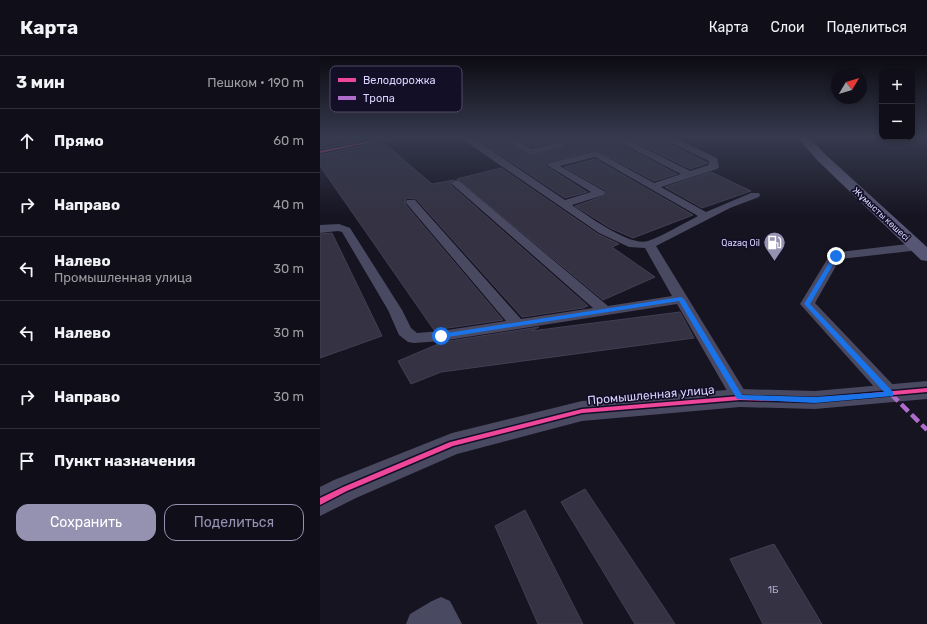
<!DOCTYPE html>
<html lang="ru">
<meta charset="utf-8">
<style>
body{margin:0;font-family:Rubik,sans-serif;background:#1e1d26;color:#f1f3f6}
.controls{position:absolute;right:12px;top:12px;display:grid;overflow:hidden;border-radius:8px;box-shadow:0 2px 6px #0003}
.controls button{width:36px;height:36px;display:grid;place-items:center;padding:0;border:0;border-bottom:1px solid #302f38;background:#100f19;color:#f1f3f6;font:20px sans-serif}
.compass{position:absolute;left:511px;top:12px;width:36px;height:36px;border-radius:50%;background:#100f19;box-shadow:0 2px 6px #0003;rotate:52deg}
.stop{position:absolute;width:12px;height:12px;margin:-9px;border:3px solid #1a73e8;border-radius:50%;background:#fff}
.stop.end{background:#1a73e8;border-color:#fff;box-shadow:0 1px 4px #0008}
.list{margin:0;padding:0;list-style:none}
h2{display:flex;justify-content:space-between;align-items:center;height:52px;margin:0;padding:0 16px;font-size:17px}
h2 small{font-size:13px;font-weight:400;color:#9c9ca2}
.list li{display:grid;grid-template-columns:26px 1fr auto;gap:12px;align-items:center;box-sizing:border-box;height:64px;padding:0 16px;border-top:1px solid #302f38}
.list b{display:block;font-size:15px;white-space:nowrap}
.list p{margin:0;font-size:13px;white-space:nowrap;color:#9c9ca2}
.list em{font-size:13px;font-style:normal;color:#9c9ca2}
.actions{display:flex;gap:8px;padding:12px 16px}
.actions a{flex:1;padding:9px 0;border:1px solid #9591b1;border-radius:12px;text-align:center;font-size:14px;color:#9591b1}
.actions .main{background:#9591b1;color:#fff}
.icon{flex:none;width:22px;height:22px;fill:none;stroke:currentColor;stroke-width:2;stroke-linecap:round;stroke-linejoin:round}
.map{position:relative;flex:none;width:607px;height:568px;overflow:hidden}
header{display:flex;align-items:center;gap:24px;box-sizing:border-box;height:56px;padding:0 20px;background:#100f19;border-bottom:1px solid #302f38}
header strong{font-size:19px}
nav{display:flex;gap:22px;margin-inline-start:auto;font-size:14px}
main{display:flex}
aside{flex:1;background:#100f19}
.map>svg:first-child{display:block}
</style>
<header>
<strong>Карта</strong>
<nav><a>Карта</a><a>Слои</a><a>Поделиться</a></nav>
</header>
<main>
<aside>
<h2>3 мин<small>Пешком · 190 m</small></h2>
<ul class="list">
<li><svg class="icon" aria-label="ahead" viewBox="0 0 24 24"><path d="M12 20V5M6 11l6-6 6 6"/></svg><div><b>Прямо</b></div><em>60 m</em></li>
<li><svg class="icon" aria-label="right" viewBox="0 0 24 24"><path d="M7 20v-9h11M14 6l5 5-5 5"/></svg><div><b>Направо</b></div><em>40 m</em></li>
<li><svg class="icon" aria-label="left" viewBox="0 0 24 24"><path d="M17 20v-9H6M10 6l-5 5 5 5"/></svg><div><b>Налево</b><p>Промышленная улица</p></div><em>30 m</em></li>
<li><svg class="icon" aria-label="left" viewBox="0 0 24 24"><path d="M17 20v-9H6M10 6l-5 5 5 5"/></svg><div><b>Налево</b></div><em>30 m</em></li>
<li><svg class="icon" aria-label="right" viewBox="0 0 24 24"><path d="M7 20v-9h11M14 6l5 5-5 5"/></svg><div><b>Направо</b></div><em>30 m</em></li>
<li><svg class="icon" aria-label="arrive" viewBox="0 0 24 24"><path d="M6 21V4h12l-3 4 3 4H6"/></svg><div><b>Пункт назначения</b></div></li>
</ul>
<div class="actions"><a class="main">Сохранить</a><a>Поделиться</a></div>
</aside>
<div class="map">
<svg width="607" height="568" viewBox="0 0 607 568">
<rect width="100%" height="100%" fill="#161421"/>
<path fill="#343243" stroke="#433f54" d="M 0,81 L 53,81 L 0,90 Z
M 154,81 L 181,81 L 211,100 L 242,92 L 251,84 L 250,81 L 291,81 L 292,84 L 357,118 L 334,125 L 276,94 L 229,106 L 226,108 L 226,110 L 267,136 L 245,142 Z
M 193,81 L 238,81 L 239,83 L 235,86 L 212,91 Z
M 305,81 L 339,81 L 342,84 L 388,107 L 370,113 Z
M 65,88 L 112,128 L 134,124 L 130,127 L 132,130 L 268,250 L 263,252 L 202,261 L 96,143 L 87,142 L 85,145 L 86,149 L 183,264 L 114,274 L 0,110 L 0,101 Z
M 275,103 L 373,159 L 313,182 L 290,172 L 255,150 L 284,140 L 286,138 L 285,134 L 244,111 Z
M 181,112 L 278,178 L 299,188 L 292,191 L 335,221 L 283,244 L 137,123 Z
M 391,116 L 431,135 L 382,152 L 345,131 Z
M 12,177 L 62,280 L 0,302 L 0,178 Z
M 360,256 L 374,282 L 121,316 L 91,328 L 78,305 L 123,286 L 219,271 L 211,275 Z
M 265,433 L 355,568 L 315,568 L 241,446 Z
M 205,454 L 263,568 L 218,568 L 175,470 Z
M 454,488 L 502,568 L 443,568 L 410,503 Z"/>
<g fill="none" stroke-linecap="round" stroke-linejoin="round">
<path fill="#4a4962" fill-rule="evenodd" d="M 144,81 L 152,81 L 245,144 L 271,136 L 227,109 L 229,107 L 276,95 L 334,127 L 361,118 L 293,83 L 292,81 L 302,81 L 370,115 L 389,109 L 389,105 L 343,83 L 342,81 L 352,81 L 397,102 L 399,111 L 397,113 L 341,131 L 386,156 L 431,137 L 439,137 L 440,139 L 439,141 L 410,152 L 336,190 L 426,337 L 429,342 L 426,347 L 420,349 L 414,347 L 357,248 L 121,285 L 94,287 L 88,286 L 79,279 L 68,254 L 22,176 L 18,175 L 0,177 L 0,169 L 19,168 L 30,172 L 82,254 L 91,272 L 97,277 L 121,275 L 186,265 L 87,148 L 86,146 L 87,144 L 95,144 L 201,263 L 273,252 L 133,129 L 131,127 L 136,124 L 139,125 L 288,250 L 352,240 L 325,192 L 309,191 L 279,177 L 145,85 ZM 275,101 L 378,160 C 362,168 345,179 328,185 C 310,191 267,159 252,149 L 284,139 L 285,137 L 284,135 L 240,110 Z
M 182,81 L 191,81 L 212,93 L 236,87 L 241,83 L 239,81 L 248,81 L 250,83 L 242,91 L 211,99 Z
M 596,187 L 600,188 L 602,191 L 600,194 L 520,203 L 495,247 L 577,333 L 580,338 L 577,343 L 571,345 L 565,343 L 480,248 L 511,197 Z
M 121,541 L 130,545 L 142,568 L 86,568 L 90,558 L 112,545 Z"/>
<path fill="#4a4962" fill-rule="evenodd" d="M 59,81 L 80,81 L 74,84 L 0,100 L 0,92 Z
M 607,325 L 607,343 L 495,353 L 420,351 L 262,365 L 137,398 L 36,442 L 0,460 L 0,431 L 14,424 L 132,377 L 262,345 L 420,333 L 495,335 Z"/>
<path fill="#575674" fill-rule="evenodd" d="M 477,81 L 489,81 L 506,99 L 607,191 L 607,205 L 601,204 L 498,105 Z"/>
<path stroke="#b06ccc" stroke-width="4.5" stroke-dasharray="10 4.5" stroke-linecap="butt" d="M 571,338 L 607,374"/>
<defs>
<path id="cycleway" d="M 72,81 L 75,81 L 0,97 L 0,95 Z
M 607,332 L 607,336 L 495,346 L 420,344 L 262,357 L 133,390 L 27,435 L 0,449 L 0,442 L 23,431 L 130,386 L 262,353 L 420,340 L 495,342 Z"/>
</defs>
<use href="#cycleway" stroke="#130f26" stroke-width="3"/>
<use href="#cycleway" fill="#ed469a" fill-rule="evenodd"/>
</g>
<linearGradient id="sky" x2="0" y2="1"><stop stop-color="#0c0b12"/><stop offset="0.51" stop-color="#363a4e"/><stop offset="1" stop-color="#363a4e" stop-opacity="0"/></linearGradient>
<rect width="607" height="160" fill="url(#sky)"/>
<path fill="#1a73e8" d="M 516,198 L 518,200 L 490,248 L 573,336 L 573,340 L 495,347 L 417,343 L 359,245 L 121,282 L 118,280 L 121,278 L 361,241 L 364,243 L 422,339 L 495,341 L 564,336 L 484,248 L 513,200 Z"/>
<defs>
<symbol id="fuel-pin" viewBox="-11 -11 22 30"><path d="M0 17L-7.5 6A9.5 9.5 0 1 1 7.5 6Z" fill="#9591b1" stroke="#130f26"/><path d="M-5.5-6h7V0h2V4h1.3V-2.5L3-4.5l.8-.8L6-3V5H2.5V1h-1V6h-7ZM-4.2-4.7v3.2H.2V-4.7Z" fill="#fff"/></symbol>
</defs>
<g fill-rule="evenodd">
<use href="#fuel-pin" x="442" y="174" width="25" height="34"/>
</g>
<g text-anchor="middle" stroke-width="3.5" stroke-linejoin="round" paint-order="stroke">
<g font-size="9" fill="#d9d4ff" stroke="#130f26">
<text transform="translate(561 158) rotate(43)" y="3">Жұмысты көшесі</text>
</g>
<g font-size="9" fill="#d9d4ff" stroke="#130f26" text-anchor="end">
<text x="440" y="190">Qazaq Oil</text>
</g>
<g font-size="10" fill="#b0acd0">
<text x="453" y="537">1Б</text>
</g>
<g font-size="12" fill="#d9d4ff" stroke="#130f26">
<text transform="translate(331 339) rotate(-5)" y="4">Промышленная улица</text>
</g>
</g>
<rect x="10" y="10" width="132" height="46" rx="6" fill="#130f26" stroke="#4e4a67" stroke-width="1"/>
<rect x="18" y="22" width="18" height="4" fill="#ed469a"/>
<rect x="18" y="40" width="18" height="4" fill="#b06ccc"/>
<g font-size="11" fill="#d9d4ff">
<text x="43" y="28">Велодорожка</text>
<text x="43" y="46">Тропа</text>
</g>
</svg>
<div class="controls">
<button>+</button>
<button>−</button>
</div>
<svg class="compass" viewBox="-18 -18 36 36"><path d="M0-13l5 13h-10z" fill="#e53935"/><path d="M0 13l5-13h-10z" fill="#9c9ca2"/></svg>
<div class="stop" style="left:121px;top:280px"></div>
<div class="stop end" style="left:516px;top:200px"></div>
</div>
</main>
